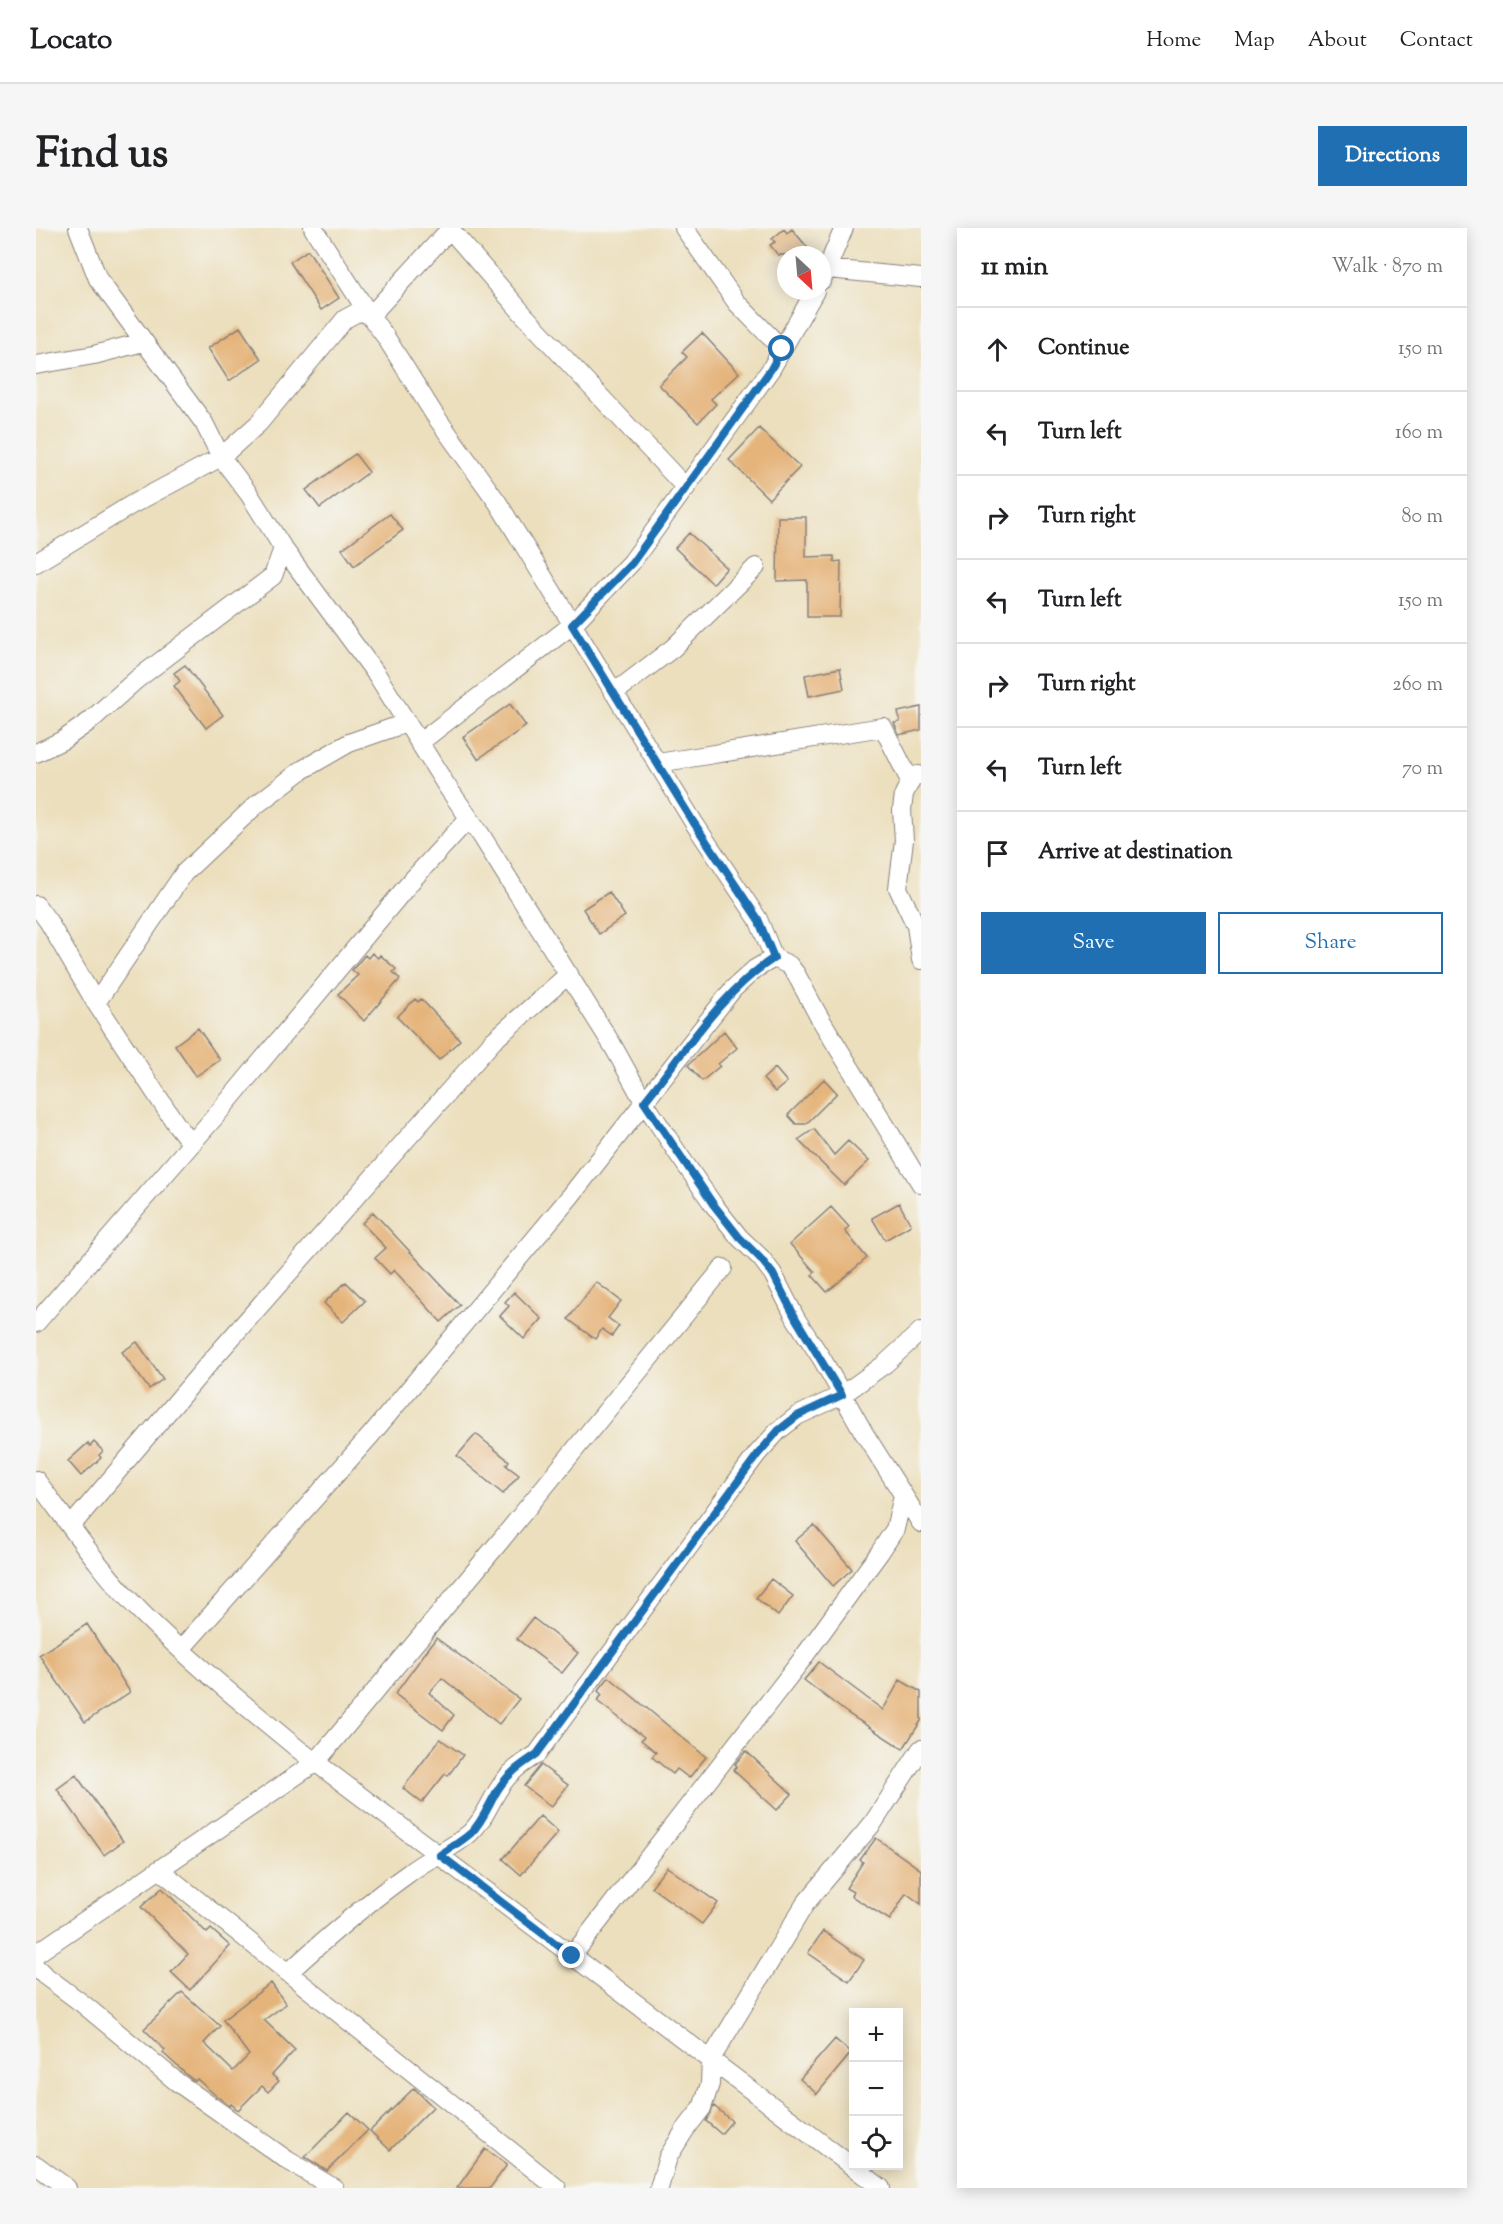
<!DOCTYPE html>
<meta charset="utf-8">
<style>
body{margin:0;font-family:"Sorts Mill Goudy",serif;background:#f6f6f6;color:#202124}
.controls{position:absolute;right:18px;bottom:18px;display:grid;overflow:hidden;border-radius:0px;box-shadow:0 3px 15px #0003}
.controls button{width:54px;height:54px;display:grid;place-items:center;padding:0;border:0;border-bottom:2px solid #e0e0e0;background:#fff;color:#202124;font:30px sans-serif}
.compass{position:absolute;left:741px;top:18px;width:54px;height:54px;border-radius:50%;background:#fff;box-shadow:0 3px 15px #0003;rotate:154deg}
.stop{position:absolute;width:18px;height:18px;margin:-14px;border:4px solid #1f6fb2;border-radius:50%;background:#fff}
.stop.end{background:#1f6fb2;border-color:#fff;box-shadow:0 2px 6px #0008}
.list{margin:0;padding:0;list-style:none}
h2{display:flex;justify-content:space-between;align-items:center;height:78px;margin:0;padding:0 24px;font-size:26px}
h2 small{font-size:20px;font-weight:400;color:#757577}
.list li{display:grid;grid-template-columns:39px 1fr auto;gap:18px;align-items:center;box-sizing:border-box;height:84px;padding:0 24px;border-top:2px solid #e0e0e0}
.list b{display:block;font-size:22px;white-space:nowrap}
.list em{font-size:20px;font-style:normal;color:#757577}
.actions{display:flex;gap:12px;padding:18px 24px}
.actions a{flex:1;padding:14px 0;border:2px solid #1f6fb2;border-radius:0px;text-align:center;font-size:21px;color:#1f6fb2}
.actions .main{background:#1f6fb2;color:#fff}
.icon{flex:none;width:33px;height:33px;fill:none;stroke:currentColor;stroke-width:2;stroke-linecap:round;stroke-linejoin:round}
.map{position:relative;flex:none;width:885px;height:1960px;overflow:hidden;border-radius:0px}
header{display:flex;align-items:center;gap:36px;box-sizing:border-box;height:84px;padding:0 30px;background:#fff;border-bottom:2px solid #e0e0e0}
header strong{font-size:28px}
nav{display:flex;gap:33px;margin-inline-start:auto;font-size:21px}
.intro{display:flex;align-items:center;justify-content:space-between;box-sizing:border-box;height:144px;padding:0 36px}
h1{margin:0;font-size:42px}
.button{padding:15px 27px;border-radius:0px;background:#1f6fb2;color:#fff;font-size:21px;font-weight:700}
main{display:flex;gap:36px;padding:0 36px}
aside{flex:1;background:#fff;border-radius:0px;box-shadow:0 3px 15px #0003}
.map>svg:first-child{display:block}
</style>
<header>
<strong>Locato</strong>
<nav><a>Home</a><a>Map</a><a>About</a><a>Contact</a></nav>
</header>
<div class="intro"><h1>Find us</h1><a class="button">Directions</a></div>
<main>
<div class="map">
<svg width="885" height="1960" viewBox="0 0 885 1960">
<rect width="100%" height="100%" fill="#f6f6f2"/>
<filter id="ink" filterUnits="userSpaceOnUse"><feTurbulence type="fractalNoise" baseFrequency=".0167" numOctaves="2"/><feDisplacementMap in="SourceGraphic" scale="12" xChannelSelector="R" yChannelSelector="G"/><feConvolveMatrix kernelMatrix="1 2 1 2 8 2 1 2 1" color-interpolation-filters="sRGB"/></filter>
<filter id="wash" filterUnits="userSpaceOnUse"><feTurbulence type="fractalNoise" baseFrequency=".008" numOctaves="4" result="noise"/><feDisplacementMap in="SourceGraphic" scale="24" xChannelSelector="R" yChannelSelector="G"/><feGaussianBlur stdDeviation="1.35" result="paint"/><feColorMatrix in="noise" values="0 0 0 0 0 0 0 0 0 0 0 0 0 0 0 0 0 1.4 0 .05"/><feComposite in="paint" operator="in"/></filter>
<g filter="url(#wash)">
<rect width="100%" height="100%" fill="#ecdfbd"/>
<g id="blocks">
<path fill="#e5b47a" d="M 748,1 L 751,5 L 756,1 L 771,19 L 761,27 L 742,27 L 734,17 L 739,14 L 736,11 Z
M 272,22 L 303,70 L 285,82 L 254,34 Z
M 204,99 L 225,131 L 193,153 L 172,120 Z
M 666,105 L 703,145 L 675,171 L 680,176 L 662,195 L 623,157 L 651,129 L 646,124 Z
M 723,200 L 764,239 L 733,271 L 693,232 Z
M 319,226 L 333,244 L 284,280 L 270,262 Z
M 354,286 L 367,302 L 318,338 L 306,321 Z
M 742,289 L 770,289 L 770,329 L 798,328 L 798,334 L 805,333 L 804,389 L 771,389 L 771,352 L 741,353 Z
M 653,305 L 691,340 L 677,356 L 639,320 Z
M 149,437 L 187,487 L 170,500 L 138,458 L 144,453 L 138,445 Z
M 804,440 L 808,461 L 773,468 L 769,447 Z
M 474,476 L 490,498 L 442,531 L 427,509 Z
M 885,479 L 885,502 L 863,507 L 858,495 L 864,494 L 862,484 Z
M 573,664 L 589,688 L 563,706 L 547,681 Z
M 336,725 L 342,730 L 344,727 L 360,741 L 357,744 L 364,751 L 328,793 L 302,766 L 322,747 L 316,742 L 329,727 L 332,730 Z
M 379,771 L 382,774 L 385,771 L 424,812 L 403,832 L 361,789 Z
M 162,800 L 184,832 L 160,848 L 139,817 Z
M 688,803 L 701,820 L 682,836 L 684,838 L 666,853 L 652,837 Z
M 739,840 L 751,854 L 739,864 L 727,851 Z
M 788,851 L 801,865 L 770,896 L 760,896 L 752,887 Z
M 778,901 L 798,927 L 812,913 L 833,933 L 808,957 L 762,912 Z
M 863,975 L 875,997 L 849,1012 L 836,990 Z
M 795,979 L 813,999 L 809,1003 L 831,1030 L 791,1064 L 776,1047 L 779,1044 L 754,1016 Z
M 337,984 L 424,1077 L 405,1094 L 358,1042 L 354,1046 L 339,1030 L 350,1020 L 326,995 Z
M 310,1054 L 329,1073 L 307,1094 L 288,1075 Z
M 560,1054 L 585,1073 L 572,1090 L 583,1098 L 576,1108 L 566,1101 L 559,1111 L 532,1091 Z
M 478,1064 L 506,1091 L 488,1111 L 464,1088 L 473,1078 L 469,1074 Z
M 101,1114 L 127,1151 L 113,1161 L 86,1124 Z
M 440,1206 L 473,1233 L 470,1237 L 483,1247 L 467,1266 L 421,1228 Z
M 58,1214 L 67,1223 L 63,1227 L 65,1230 L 45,1248 L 32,1233 L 52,1215 L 54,1218 Z
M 778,1297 L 816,1341 L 797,1358 L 759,1313 Z
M 735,1351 L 757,1368 L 742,1388 L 720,1370 Z
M 497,1390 L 542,1425 L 526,1445 L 481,1411 Z
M 51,1396 L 94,1464 L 49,1494 L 3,1427 Z
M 400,1410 L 483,1471 L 463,1496 L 406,1450 L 393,1465 L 418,1487 L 407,1502 L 359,1466 Z
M 783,1434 L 847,1482 L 864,1452 L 885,1464 L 885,1493 L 867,1521 L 811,1485 L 768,1452 Z
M 573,1449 L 670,1529 L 653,1550 L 641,1541 L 637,1546 L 616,1529 L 620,1524 L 605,1512 L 608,1509 L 561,1473 L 566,1467 L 562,1463 Z
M 404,1511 L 427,1527 L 412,1548 L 409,1546 L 386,1575 L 367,1560 Z
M 710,1523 L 756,1566 L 741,1582 L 697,1542 L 701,1538 L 699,1536 Z
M 505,1537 L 532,1557 L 515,1579 L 488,1558 Z
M 40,1547 L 87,1613 L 68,1627 L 21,1561 Z
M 504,1588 L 522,1604 L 485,1647 L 467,1631 Z
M 840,1610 L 885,1642 L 885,1676 L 870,1665 L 854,1692 L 815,1668 L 817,1664 L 810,1660 L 827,1634 L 824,1632 Z
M 631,1639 L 682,1675 L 666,1696 L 615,1659 Z
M 126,1660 L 171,1705 L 175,1701 L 194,1718 L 154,1762 L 135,1744 L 152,1726 L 105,1679 Z
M 787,1703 L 828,1732 L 813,1753 L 772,1725 Z
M 235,1755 L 250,1776 L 228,1792 L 259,1822 L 236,1847 L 243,1853 L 232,1864 L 226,1858 L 202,1882 L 195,1876 L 194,1878 L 178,1866 L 161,1851 L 159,1853 L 152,1848 L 127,1825 L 129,1822 L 108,1801 L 146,1764 L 184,1798 L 168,1815 L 197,1843 L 213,1827 L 187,1792 Z
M 799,1811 L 815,1825 L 781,1866 L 764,1851 Z
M 378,1860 L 397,1879 L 354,1922 L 334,1903 Z
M 678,1878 L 696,1893 L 685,1906 L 670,1893 Z
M 313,1884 L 332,1902 L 291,1943 L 269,1929 Z
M 449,1921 L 471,1937 L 454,1960 L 421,1960 Z"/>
</g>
</g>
<g filter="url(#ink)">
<use href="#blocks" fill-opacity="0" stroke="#87807c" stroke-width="1.5"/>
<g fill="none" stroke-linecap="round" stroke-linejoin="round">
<defs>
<path id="minor" d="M 42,0 L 62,51 L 168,195 L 185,229 L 213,266 L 247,320 L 341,447 L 410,557 L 445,607 L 577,818 L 608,874 L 643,927 L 677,976 L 703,1009 L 725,1030 L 737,1046 L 760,1091 L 786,1131 L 828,1205 L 885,1295
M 277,0 L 334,88 L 414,1
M 413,0 L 488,87 L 650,260
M 648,0 L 701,75 L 746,121
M 792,41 L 885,50
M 786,52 L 808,0
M 0,137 L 58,127 L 107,114
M 0,335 L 95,277 L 185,229 L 223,195 L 309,91 L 320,85 L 327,84 L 334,88 L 349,108 L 398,186 L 462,275 L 658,595 L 722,691 L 738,730 L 719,741 L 697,761 L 533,970 L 334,1208 L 145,1421
M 578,465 L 637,420 L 720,339
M 383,515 L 536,397 L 595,335 L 735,141 L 779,63
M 0,525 L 27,512 L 54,493 L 100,452 L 237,348 L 247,320
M 622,535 L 847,499 L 874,553
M 883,547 L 877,548 L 868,566 L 866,582 L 868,612 L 862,660 L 880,698 L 885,732
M 0,677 L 12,693 L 60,775 L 140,896 L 155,915
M 738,730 L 753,737 L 760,746 L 782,787 L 885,956
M 60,775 L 148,645 L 220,577 L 266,542 L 313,515 L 370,495
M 0,1095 L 183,884 L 377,651 L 433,590
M 0,1252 C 34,1297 66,1345 106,1385 C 155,1434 209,1477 262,1521 L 845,1960
M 35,1298 L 175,1133 L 457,813 L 533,746
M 124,1642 L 521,1960
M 0,1726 L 280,1534 L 465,1312 L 687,1040
M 536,1728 L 764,1434 L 844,1324 L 859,1301 L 867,1268
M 0,1739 L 8,1747 L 47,1776 L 141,1854 L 251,1932 L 298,1960
M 253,1744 C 291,1709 331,1675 373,1645 C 392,1630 416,1621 434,1605 C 448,1592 454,1574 464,1559 C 473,1544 487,1535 501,1526 L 721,1226 L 742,1203 L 761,1188 L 806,1167 L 849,1136 L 885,1103
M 0,1937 L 31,1960
M 623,1960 L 632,1929 L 649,1902 L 666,1880 L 674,1856 L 675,1831 L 769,1676 L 837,1595 L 885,1521"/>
</defs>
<use href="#minor" stroke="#87807c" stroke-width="20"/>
<use href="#minor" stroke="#fff" stroke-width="18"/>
</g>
</g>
<g fill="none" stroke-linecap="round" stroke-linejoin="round" filter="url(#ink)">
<path stroke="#1f6fb2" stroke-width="8" d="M 536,1728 L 404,1627 C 414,1620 426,1613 435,1605 C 449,1591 454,1572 465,1557 C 475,1543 488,1535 501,1526 L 722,1226 L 742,1203 L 761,1188 L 806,1167 L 760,1091 L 737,1046 L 724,1030 L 703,1009 L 677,976 L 608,874 C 647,826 686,763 738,730 L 722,691 L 658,595 L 536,397 L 596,335 L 735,141 L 746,121"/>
</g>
</svg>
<div class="controls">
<button>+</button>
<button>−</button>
<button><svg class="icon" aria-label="locate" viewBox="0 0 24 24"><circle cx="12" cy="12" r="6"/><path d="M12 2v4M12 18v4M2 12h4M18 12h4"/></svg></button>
</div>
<svg class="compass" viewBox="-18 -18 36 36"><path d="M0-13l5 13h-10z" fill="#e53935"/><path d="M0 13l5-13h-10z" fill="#757577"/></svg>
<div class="stop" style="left:746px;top:121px"></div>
<div class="stop end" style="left:536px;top:1728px"></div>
</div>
<aside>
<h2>11 min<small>Walk · 870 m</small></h2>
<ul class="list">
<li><svg class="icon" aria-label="ahead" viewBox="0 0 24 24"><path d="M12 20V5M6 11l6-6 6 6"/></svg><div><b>Continue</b></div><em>150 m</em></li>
<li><svg class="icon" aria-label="left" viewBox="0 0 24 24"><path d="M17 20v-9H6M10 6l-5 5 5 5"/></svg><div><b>Turn left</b></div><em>160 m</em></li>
<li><svg class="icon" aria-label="right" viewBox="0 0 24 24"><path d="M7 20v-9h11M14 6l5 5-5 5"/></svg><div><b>Turn right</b></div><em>80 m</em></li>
<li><svg class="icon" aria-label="left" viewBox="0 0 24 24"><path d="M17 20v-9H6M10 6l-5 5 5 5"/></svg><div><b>Turn left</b></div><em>150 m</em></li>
<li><svg class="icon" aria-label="right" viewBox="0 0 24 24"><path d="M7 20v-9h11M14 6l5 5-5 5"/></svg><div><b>Turn right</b></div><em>260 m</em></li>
<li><svg class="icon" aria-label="left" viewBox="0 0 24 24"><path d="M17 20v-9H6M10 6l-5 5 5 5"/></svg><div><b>Turn left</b></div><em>70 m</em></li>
<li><svg class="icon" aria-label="arrive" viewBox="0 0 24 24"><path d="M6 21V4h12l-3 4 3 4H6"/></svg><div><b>Arrive at destination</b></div></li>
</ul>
<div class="actions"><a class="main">Save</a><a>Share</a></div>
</aside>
</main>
